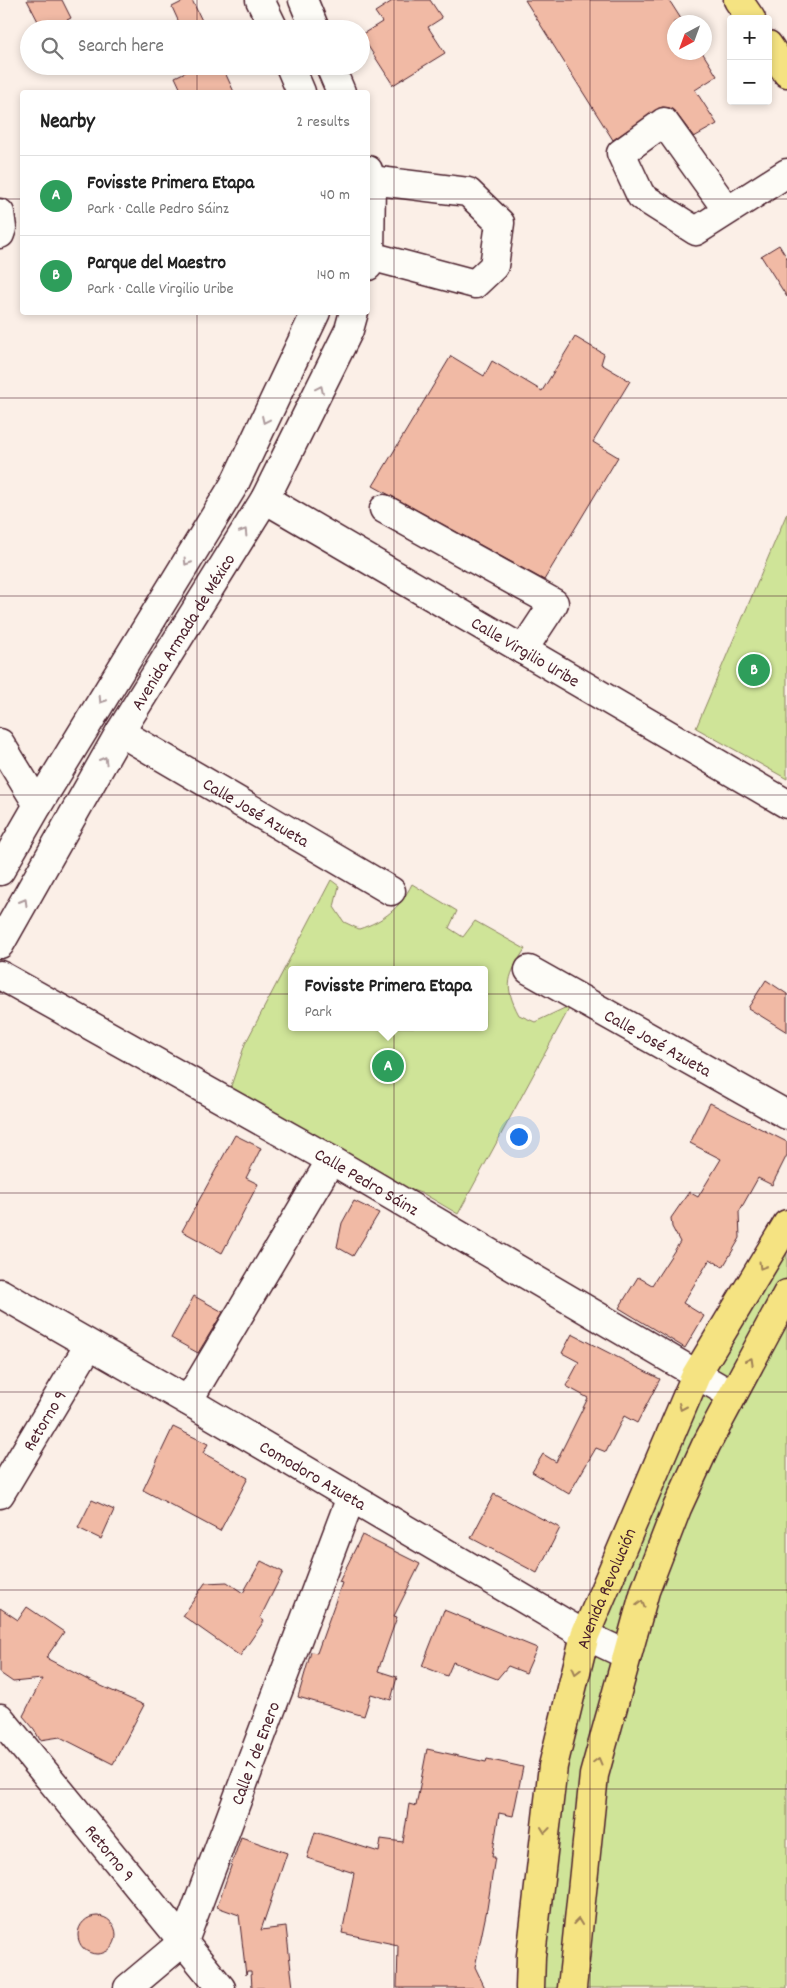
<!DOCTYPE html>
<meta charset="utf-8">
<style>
body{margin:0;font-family:Dekko,sans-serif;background:#f2f2f2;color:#222}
.controls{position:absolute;right:15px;top:15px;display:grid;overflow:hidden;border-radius:5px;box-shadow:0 2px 8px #0003}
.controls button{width:45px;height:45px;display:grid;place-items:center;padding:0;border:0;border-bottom:1px solid #e0e0e0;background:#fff;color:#222;font:25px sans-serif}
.compass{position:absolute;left:667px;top:15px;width:45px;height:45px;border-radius:50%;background:#fff;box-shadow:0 2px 8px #0003;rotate:221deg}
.you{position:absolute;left:518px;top:1136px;width:18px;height:18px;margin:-12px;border:4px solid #fff;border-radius:50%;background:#1a73e8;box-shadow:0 0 0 8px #1a73e833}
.badge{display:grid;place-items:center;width:32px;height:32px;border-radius:50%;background:#1f6fb2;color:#fff;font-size:16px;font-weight:700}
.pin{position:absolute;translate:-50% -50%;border:2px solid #fff;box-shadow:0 1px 5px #0006}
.popup{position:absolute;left:288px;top:966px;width:200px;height:65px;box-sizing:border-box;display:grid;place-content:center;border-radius:5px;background:#fff;filter:drop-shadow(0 1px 4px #0005);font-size:16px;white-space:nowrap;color:#767676}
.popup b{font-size:19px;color:#222}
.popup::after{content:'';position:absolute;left:50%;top:100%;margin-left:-10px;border:10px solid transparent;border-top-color:#fff}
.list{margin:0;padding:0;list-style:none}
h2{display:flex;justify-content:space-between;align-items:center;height:65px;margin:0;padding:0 20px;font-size:21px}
h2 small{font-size:16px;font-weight:400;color:#767676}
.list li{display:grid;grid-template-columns:32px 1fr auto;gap:15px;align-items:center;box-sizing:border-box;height:80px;padding:0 20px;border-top:1px solid #e0e0e0}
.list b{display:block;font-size:19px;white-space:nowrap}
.list p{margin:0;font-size:16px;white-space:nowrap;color:#767676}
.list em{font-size:16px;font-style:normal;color:#767676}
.icon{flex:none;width:28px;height:28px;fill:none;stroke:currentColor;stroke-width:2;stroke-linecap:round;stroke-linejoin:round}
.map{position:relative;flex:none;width:787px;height:1988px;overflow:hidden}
.search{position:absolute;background:#fff;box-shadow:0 2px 8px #0003;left:20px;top:20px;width:350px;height:55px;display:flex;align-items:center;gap:12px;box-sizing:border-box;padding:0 18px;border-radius:28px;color:#767676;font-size:19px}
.panel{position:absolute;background:#fff;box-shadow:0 2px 8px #0003;left:20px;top:90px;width:350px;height:225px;border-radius:5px}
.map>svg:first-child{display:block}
</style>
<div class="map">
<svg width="787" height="1988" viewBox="0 0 787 1988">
<rect width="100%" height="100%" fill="#fbefe7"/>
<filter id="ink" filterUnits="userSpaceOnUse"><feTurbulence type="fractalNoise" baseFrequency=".02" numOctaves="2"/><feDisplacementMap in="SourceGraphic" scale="10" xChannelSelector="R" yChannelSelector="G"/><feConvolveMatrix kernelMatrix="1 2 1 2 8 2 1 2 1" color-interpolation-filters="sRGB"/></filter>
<g filter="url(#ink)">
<path fill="#cfe498" stroke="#8c8262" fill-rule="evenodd" d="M 787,513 L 787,779 L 696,728 Z
M 331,880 L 339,886 L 334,907 L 344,922 L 359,929 C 384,921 400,908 412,884 L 457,911 L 449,928 L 463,937 L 475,921 L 525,949 C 508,976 503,985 519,1015 L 535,1022 L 571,1005 L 458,1214 L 424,1194 L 394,1184 L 230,1089 L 245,1044 ZM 292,970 L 484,970 L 484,1027 L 292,1027 Z
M 787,1217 L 787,1988 L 535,1988 L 534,1809 L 654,1455 Z"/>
<path fill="#f1baa5" stroke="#4a1f2b" d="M 27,0 L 62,0 L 71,18 L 49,29 L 42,29 Z
M 186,0 L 192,0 L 206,29 L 182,29 L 172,7 Z
M 394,0 L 430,0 L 442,18 L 428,27 L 445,53 L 393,85 L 361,35 L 382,22 L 375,12 Z
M 525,0 L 669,0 L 683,22 L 674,22 L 674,52 L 702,52 L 717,76 L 695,90 L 717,124 L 694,137 L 676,113 L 670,108 L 662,107 L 613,140 Z
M 198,66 L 222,66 L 234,92 L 182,92 L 175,77 Z
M 779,245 L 787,258 L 787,297 L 761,256 Z
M 575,337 L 604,354 L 601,364 L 630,381 L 593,442 L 618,457 L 544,580 L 373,486 L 451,356 L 484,376 L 492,361 L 542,391 Z
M 766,980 L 787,994 L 787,1032 L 748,1008 Z
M 710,1103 L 787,1142 L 787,1155 L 772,1185 L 758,1178 L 739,1212 L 740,1238 L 723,1267 L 710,1259 L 683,1303 L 704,1316 L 685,1348 L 619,1308 L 638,1277 L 652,1285 L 680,1242 L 672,1227 L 671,1218 L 689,1192 L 698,1197 L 721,1159 L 690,1143 Z
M 235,1135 L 261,1148 L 246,1178 L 258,1184 L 222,1253 L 182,1231 Z
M 354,1201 L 379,1213 L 353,1256 L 337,1247 L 342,1223 Z
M 194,1296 L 223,1312 L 198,1353 L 171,1338 Z
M 572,1334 L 660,1379 L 637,1423 L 624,1416 L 606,1452 L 596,1448 L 569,1494 L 532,1472 L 543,1454 L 556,1462 L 588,1398 L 566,1386 L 579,1362 L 562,1353 Z
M 173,1427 L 208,1444 L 203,1453 L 248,1478 L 220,1531 L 143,1490 Z
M 494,1494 L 560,1528 L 537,1573 L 471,1538 Z
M 92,1500 L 114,1510 L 101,1539 L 78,1528 Z
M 362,1535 L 420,1564 L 394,1616 L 397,1617 L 378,1671 L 397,1677 L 391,1700 L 371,1694 L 364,1716 L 298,1697 L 311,1652 L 317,1653 L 342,1583 L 339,1582 Z
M 261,1561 L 283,1572 L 260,1618 L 264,1621 L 240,1656 L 183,1616 L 205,1583 L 227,1582 L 243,1593 Z
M 27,1607 L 64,1632 L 46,1658 L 90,1681 L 144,1705 L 113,1764 L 60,1737 L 40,1740 L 34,1729 L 23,1716 L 42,1679 L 13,1682 L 0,1673 L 0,1608 L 18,1620 Z
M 444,1610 L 537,1648 L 526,1673 L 508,1666 L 497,1679 L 453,1662 L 447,1676 L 422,1666 Z
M 427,1749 L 486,1762 L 487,1759 L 523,1767 L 513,1816 L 499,1813 L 492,1857 L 495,1857 L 487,1909 L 475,1967 L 485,1988 L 397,1988 L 398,1945 L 342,1933 L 354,1873 L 307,1858 L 315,1832 L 379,1852 L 381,1839 L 403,1842 L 409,1804 L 416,1806 Z
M 241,1837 L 287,1853 L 261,1930 L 286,1927 L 293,1988 L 252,1988 L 251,1971 L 247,1971 L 246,1975 L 239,1915 L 217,1907 Z
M78 1935a19 19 0 1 1 38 0a19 19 0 1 1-38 0Z"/>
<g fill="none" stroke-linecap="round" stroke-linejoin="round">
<defs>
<g id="minor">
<path d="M 260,0 L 274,29"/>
<path d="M 303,0 L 315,29"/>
<path d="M 290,66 L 301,92"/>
<path d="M 330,66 L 341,92"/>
<path d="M 368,170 L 371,180 L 370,256 L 368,266"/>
<path d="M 727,210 L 664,122 L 621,153 L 641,196 L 696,231 L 787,173"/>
<path d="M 0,213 L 2,228 L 0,234"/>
<path d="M 370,256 L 475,284 L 494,266 L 500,223 L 468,192 L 371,180"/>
<path id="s1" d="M 265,499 L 787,804"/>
<path d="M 384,509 L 554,603 L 523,650"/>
<path id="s2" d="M 120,732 L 391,891"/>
<path d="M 0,743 L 38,805"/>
<path d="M 0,871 L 38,805 L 234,485 L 316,312"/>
<path id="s3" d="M 0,944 L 120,732 L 265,499 L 349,330 L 354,312"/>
<path id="s4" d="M 529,970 L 787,1115"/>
<path id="s5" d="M 0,975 L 331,1160 L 732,1395"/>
<path id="s6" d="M 0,1293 L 188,1401 L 585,1635 L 627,1655"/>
<path d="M 188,1401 L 331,1160"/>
<path id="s7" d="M 0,1494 L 89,1345"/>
<path id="s8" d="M 0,1718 L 221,1988"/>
<path id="s9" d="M 128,1988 L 184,1941 L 351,1497"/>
</g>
<g id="major">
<path d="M 738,0 L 751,19"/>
<path d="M 768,45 L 787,73"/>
<path id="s10" d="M 530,1988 L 531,1956 L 553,1766 L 585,1635 L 696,1375 L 787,1224"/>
<path d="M 572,1988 L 594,1775 L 645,1591 L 677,1508 L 706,1445 L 787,1294"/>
</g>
</defs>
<use href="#minor" stroke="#4a1f2b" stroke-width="31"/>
<use href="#major" stroke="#4a1f2b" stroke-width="31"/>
<use href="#minor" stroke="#fdfcf7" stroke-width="28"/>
<use href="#major" stroke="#f5e382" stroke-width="28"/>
</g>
<defs><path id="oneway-chevron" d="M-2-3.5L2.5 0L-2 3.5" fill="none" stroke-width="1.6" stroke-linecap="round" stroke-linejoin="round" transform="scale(1.25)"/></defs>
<g stroke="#ac999b">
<use href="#oneway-chevron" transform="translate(320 389) rotate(-64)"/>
<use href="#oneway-chevron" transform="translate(265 420) rotate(115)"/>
<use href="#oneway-chevron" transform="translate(244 532) rotate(-58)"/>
<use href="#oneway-chevron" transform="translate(187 562) rotate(122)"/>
<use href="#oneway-chevron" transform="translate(102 700) rotate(122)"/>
<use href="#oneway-chevron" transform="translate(104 760) rotate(-60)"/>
<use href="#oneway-chevron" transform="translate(24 902) rotate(-60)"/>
</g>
<g stroke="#a08156">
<use href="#oneway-chevron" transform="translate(762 1266) rotate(121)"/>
<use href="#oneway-chevron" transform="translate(750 1361) rotate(-61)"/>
<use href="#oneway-chevron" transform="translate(682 1407) rotate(114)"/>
<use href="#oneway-chevron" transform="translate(641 1604) rotate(-74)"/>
<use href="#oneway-chevron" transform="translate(576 1671) rotate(104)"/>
<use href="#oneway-chevron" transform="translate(598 1761) rotate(-75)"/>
<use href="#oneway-chevron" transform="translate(545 1830) rotate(97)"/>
<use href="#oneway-chevron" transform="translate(578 1922) rotate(-84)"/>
</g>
</g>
<path fill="none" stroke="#4a1f2b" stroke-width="1" stroke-opacity="0.55" d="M 197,0 L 197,29M 394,0 L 394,1988M 590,0 L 590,1988M 197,66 L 197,92M 0,199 L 22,199M 368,199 L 787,199M 197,312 L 197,1988M 0,398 L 787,398M 0,596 L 787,596M 0,795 L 787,795M 0,994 L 787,994M 0,1193 L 787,1193M 0,1392 L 787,1392M 0,1590 L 787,1590M 0,1789 L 787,1789"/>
<g text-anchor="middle" stroke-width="4" stroke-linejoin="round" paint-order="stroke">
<g font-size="18" fill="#4a1f2b" stroke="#fdfcf7">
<text dy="6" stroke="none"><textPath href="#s3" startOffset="362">Avenida Armada de México</textPath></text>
<text dy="6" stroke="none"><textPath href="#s1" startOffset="302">Calle Virgilio Uribe</textPath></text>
<text dy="6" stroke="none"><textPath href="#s2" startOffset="158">Calle José Azueta</textPath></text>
<text dy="6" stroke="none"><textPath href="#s4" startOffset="148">Calle José Azueta</textPath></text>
<text dy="6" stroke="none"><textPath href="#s5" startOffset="421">Calle Pedro Sáinz</textPath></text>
<text dy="6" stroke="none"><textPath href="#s7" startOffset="86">Retorno 9</textPath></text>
<text dy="6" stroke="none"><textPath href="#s6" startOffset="362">Comodoro Azueta</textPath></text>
<text dy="6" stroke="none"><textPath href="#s10" startOffset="409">Avenida Revolución</textPath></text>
<text dy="6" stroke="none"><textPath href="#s9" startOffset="274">Calle 7 de Enero</textPath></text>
<text dy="6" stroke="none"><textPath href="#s8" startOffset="174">Retorno 9</textPath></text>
</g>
</g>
</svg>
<div class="controls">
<button>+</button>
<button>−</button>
</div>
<svg class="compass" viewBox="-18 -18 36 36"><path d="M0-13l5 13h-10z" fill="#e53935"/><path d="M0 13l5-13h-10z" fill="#767676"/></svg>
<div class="you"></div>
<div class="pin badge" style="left:388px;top:1066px;background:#2e9e5b">A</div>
<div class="popup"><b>Fovisste Primera Etapa</b>Park</div>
<div class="pin badge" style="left:754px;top:670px;background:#2e9e5b">B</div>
<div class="search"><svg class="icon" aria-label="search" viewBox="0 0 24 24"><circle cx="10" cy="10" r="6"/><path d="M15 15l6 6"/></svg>Search here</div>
<section class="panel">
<h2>Nearby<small>2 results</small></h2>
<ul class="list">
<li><span class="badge" style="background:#2e9e5b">A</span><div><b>Fovisste Primera Etapa</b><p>Park · Calle Pedro Sáinz</p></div><em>40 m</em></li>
<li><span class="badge" style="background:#2e9e5b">B</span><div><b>Parque del Maestro</b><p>Park · Calle Virgilio Uribe</p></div><em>140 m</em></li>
</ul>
</section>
</div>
